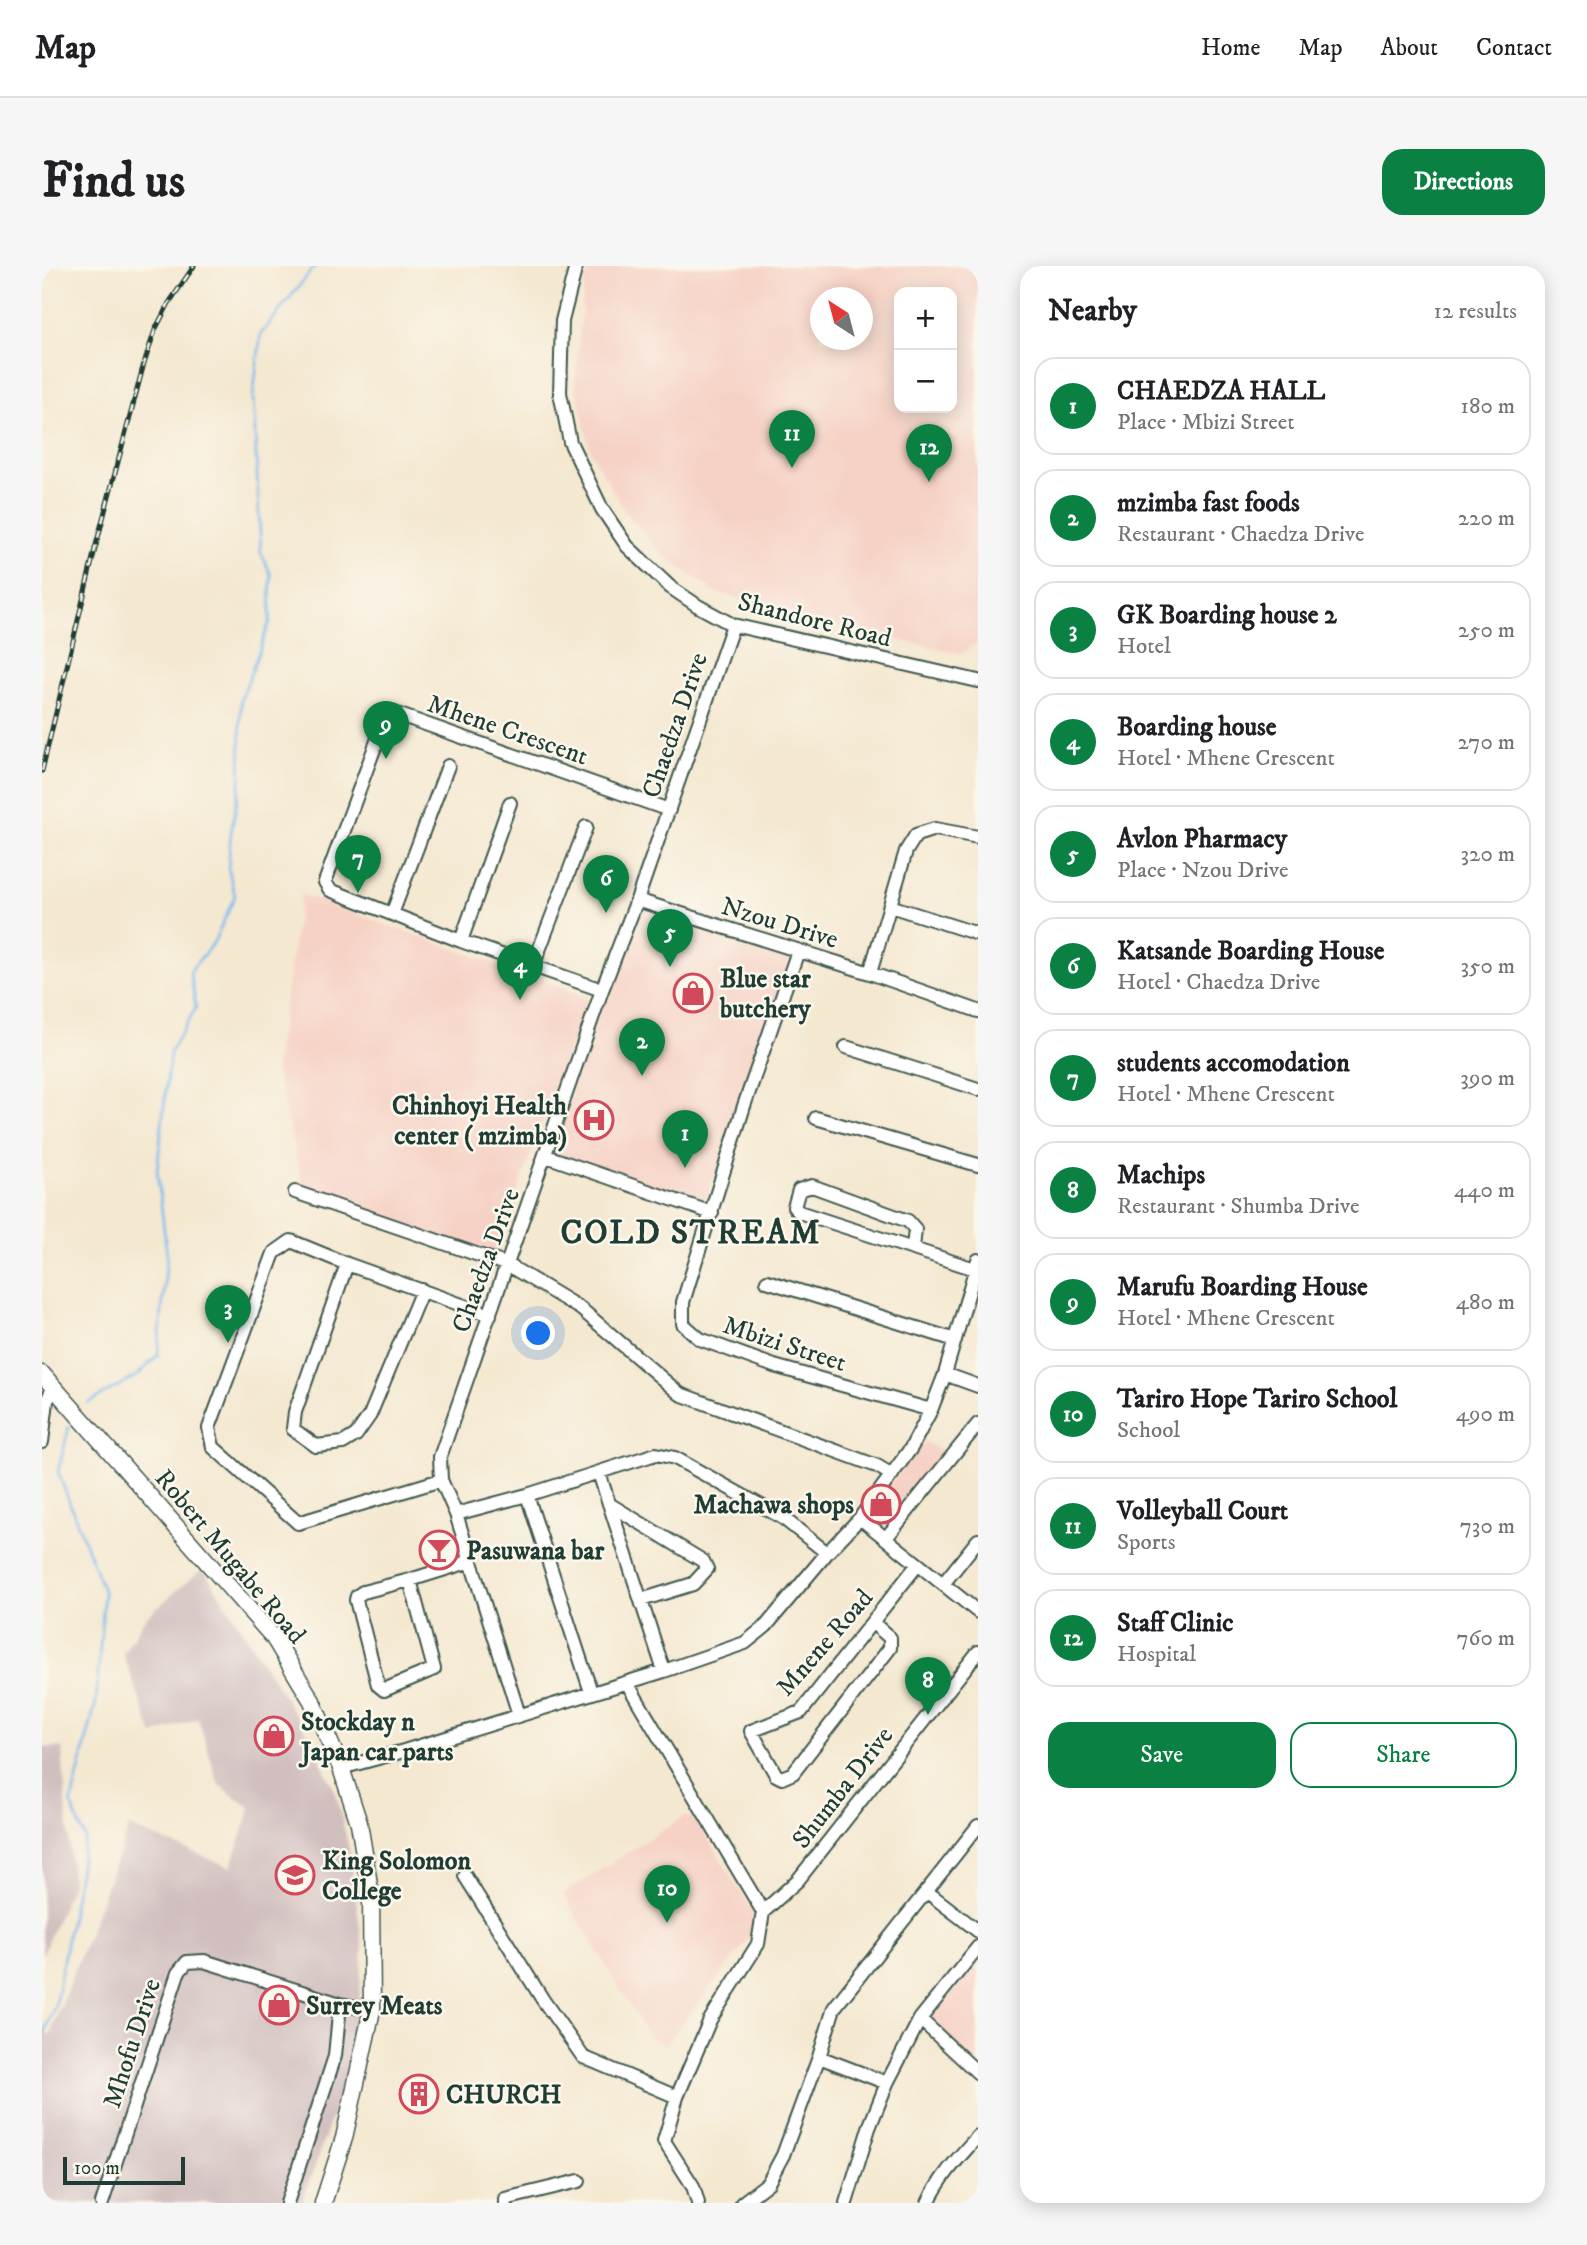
<!DOCTYPE html>
<meta charset="utf-8">
<style>
body{margin:0;font-family:"IM FELL DW Pica",serif;background:#f6f6f6;color:#202124}
.controls{position:absolute;right:21px;top:21px;display:grid;overflow:hidden;border-radius:14px;box-shadow:0 4px 18px #0003}
.controls button{width:63px;height:63px;display:grid;place-items:center;padding:0;border:0;border-bottom:2px solid #e0e0e0;background:#fff;color:#202124;font:35px sans-serif}
.compass{position:absolute;left:768px;top:21px;width:63px;height:63px;border-radius:50%;background:#fff;box-shadow:0 4px 18px #0003;rotate:324deg}
.scale{position:absolute;left:21px;bottom:18px;width:122px;box-sizing:border-box;padding-left:7px;border:4px solid #1f3d34;border-top:0;font-size:19px;line-height:24px;white-space:nowrap;color:#1f3d34;-webkit-text-stroke:5px #fbf7ec;paint-order:stroke}
.you{position:absolute;left:497px;top:1068px;width:24px;height:24px;margin:-18px;border:5px solid #fff;border-radius:50%;background:#1a73e8;box-shadow:0 0 0 10px #1a73e833}
.badge{display:grid;place-items:center;width:46px;height:46px;border-radius:50%;background:#0b8043;color:#fff;font-size:23px;font-weight:700}
.pin{position:absolute;translate:-50% -58px;filter:drop-shadow(0 2px 4px #0008)}
.pin::after{content:'';position:absolute;top:37px;width:24px;height:21px;background:inherit;clip-path:polygon(0 0,100% 0,50% 100%)}
.list{margin:0;padding:0;list-style:none}
h2{display:flex;justify-content:space-between;align-items:center;height:91px;margin:0;padding:0 28px;font-size:30px}
h2 small{font-size:23px;font-weight:400;color:#757577}
.list li{display:grid;grid-template-columns:46px 1fr auto;gap:21px;align-items:center;box-sizing:border-box;height:98px;margin:0 14px 14px;padding:0 14px;border:2px solid #e0e0e0;border-radius:21px}
.list b{display:block;font-size:26px;white-space:nowrap}
.list p{margin:0;font-size:23px;white-space:nowrap;color:#757577}
.list em{font-size:23px;font-style:normal;color:#757577}
.actions{display:flex;gap:14px;padding:21px 28px}
.actions a{flex:1;padding:16px 0;border:2px solid #0b8043;border-radius:21px;text-align:center;font-size:24px;color:#0b8043}
.actions .main{background:#0b8043;color:#fff}
.map{position:relative;flex:none;width:936px;height:1937px;overflow:hidden;border-radius:21px}
header{display:flex;align-items:center;gap:42px;box-sizing:border-box;height:98px;padding:0 35px;background:#fff;border-bottom:2px solid #e0e0e0}
header strong{font-size:33px}
nav{display:flex;gap:38px;margin-inline-start:auto;font-size:24px}
.intro{display:flex;align-items:center;justify-content:space-between;box-sizing:border-box;height:168px;padding:0 42px}
h1{margin:0;font-size:49px}
.button{padding:18px 32px;border-radius:21px;background:#0b8043;color:#fff;font-size:24px;font-weight:700}
main{display:flex;gap:42px;padding:0 42px}
aside{flex:1;background:#fff;border-radius:21px;box-shadow:0 4px 18px #0003}
.map>svg:first-child{display:block}
</style>
<header>
<strong>Map</strong>
<nav><a>Home</a><a>Map</a><a>About</a><a>Contact</a></nav>
</header>
<div class="intro"><h1>Find us</h1><a class="button">Directions</a></div>
<main>
<div class="map">
<svg width="936" height="1937" viewBox="0 0 936 1937">
<rect width="100%" height="100%" fill="#fbf7ec"/>
<filter id="ink" filterUnits="userSpaceOnUse"><feTurbulence type="fractalNoise" baseFrequency=".0143" numOctaves="2"/><feDisplacementMap in="SourceGraphic" scale="14" xChannelSelector="R" yChannelSelector="G"/><feConvolveMatrix kernelMatrix="1 2 1 2 8 2 1 2 1" color-interpolation-filters="sRGB"/></filter>
<filter id="wash" filterUnits="userSpaceOnUse"><feTurbulence type="fractalNoise" baseFrequency=".00686" numOctaves="4" result="noise"/><feDisplacementMap in="SourceGraphic" scale="28" xChannelSelector="R" yChannelSelector="G"/><feGaussianBlur stdDeviation="1.57" result="paint"/><feColorMatrix in="noise" values="0 0 0 0 0 0 0 0 0 0 0 0 0 0 0 0 0 1.4 0 .05"/><feComposite in="paint" operator="in"/></filter>
<g filter="url(#wash)">
<rect width="100%" height="100%" fill="#f4e8d0"/>
<path fill="#f6d1c5" fill-rule="evenodd" d="M 550,0 L 936,0 L 936,376 L 918,388 L 757,351 L 673,326 L 621,289 L 587,252 L 549,187 L 533,117 L 543,13 ZM 910,26 L 910,142 L 857,142 L 857,26 ZM 778,32 L 820,32 L 820,74 L 778,74 Z
M 259,628 L 546,731 L 452,990 L 262,923 L 233,802 Z
M 595,639 L 750,689 L 662,940 L 507,888 Z
M 882,1175 L 907,1190 L 847,1262 L 826,1246 Z
M 643,1550 L 654,1553 L 712,1647 L 712,1666 L 623,1779 L 607,1771 L 521,1628 Z
M 936,1690 L 936,1801 L 883,1755 Z"/>
<path fill="#d1bfbf" d="M 161,1302 L 268,1472 L 294,1527 L 307,1583 L 321,1685 L 313,1784 L 260,1937 L 0,1937 L 0,1765 L 8,1769 L 87,1561 L 189,1601 L 209,1542 L 177,1519 L 156,1452 L 111,1469 L 81,1388 L 102,1353 Z
M 0,1481 L 20,1482 L 30,1618 L 0,1689 Z"/>
<g fill="none" stroke-linecap="round" stroke-linejoin="round">
<path stroke="#78baed" stroke-width="2.5" d="M 46,1137 L 96,1109 L 116,1089 L 125,989 L 115,905 L 128,786 L 154,742 L 148,705 L 172,676 L 193,630 L 186,602 L 189,566 L 198,518 L 199,434 L 228,355 L 229,309 L 219,286 L 211,130 L 219,68 L 273,0
M 0,1774 L 13,1740 L 43,1572 L 29,1538 L 54,1436 L 62,1327 L 16,1206 L 27,1161"/>
</g>
</g>
<g filter="url(#ink)">
<g fill="none" stroke-linecap="round" stroke-linejoin="round">
<defs>
<path id="minor" d="M 534,0 L 520,55 L 518,127 L 528,176 L 560,243 L 585,280 L 628,321 L 656,340 L 691,359 L 936,415
M 595,634 L 828,707 L 936,745
M 848,640 L 936,668
M 350,648 L 406,500
M 419,675 L 468,537
M 756,685 L 702,840 L 641,1036 L 641,1058 L 658,1073 L 732,1100 L 889,1144
M 491,700 L 544,561
M 828,707 L 864,585 L 874,569 L 893,563 L 936,571
M 560,724 L 419,675 L 288,624 L 283,616 L 345,448 L 352,447 L 627,544
M 804,781 L 936,823
M 774,852 L 936,899
M 504,890 L 670,947
M 253,926 L 466,999 L 539,1043 L 638,1128 L 835,1200 L 850,1209
M 871,982 L 873,963 L 866,955 L 770,920 L 757,924 L 752,941 L 757,946 L 933,1003
M 305,998 L 253,1146 L 251,1163 L 274,1180 L 301,1177 L 314,1169 L 328,1149 L 380,1024
M 725,1015 L 913,1074
M 903,1108 L 936,1120
M 0,1176 L 5,1135 L 11,1121
M 557,1207 L 622,1405
M 399,1214 L 256,1257 L 171,1181 L 167,1162 L 232,987 L 249,975 L 305,998 L 448,1049
M 485,1229 L 549,1426
M 567,1238 L 661,1295 L 665,1303 L 651,1318 L 599,1334
M 414,1248 L 485,1229 L 614,1188 L 633,1192 L 741,1252 L 785,1287
M 818,1252 L 936,1346
M 844,1272 L 936,1158
M 368,1314 L 392,1403 L 342,1424 L 336,1419 L 314,1334 L 315,1330 L 321,1326 L 368,1314 L 429,1295
M 901,1318 L 936,1274
M 831,1357 L 848,1372 L 848,1382 L 751,1507 L 740,1512 L 734,1509 L 709,1465 L 759,1446 L 876,1298
M 585,1417 L 721,1646 L 716,1678 L 668,1754 L 635,1831 L 622,1875 L 651,1920 L 656,1937
M 477,1449 L 414,1248 L 399,1214 L 398,1191 L 560,724 L 595,634 L 691,359
M 299,1502 L 362,1485 L 622,1405 L 703,1377 L 724,1360 L 785,1287 L 818,1252 L 869,1182 L 889,1144 L 903,1108 L 936,994
M 423,1610 L 501,1734 L 541,1791 L 635,1831
M 884,1625 L 936,1665
M 721,1646 L 756,1614 L 936,1386
M 878,1753 L 936,1807
M 777,1791 L 845,1817
M 60,1937 L 136,1707 L 145,1696 L 162,1695 L 298,1738 L 330,1744
M 245,1937 L 293,1790 L 298,1738
M 463,1937 L 463,1933 L 537,1915
M 700,1937 L 726,1917 L 741,1889 L 777,1791 L 792,1742 L 936,1560
M 804,1937 L 827,1862 L 845,1817 L 878,1753 L 936,1681
M 886,1937 C 898,1911 917,1891 936,1870"/>
<path id="major" d="M 0,1108 L 232,1372 L 270,1435 L 299,1502 L 317,1557 L 329,1630 L 330,1744 L 302,1872 L 281,1937"/>
</defs>
<use href="#minor" stroke="#3f574b" stroke-width="16"/>
<use href="#major" stroke="#3f574b" stroke-width="19"/>
<use href="#minor" stroke="#fff" stroke-width="12"/>
<use href="#major" stroke="#fff" stroke-width="16"/>
<defs>
<path id="rail" d="M 0,505 L 53,283 L 101,101 L 113,64 L 127,37 L 152,0"/>
</defs>
<use href="#rail" stroke="#1f3d34" stroke-width="5"/>
<use href="#rail" stroke="#fbf7ec" stroke-width="2.5" stroke-dasharray="8" stroke-linecap="butt"/>
</g>
</g>
<defs>
<symbol id="shop-ring" viewBox="-11 -11 22 22"><circle r="9.5" fill="#fbf7ec" stroke="#d1495b" stroke-width="1.5"/><path d="M-5-2.5h2.3a2.7 3.5 0 0 1 5.4 0H5L5.5 6h-11ZM-1.5-2.5h3a1.5 2.3 0 0 0-3 0Z" fill="#d1495b"/></symbol>
<symbol id="hospital-ring" viewBox="-11 -11 22 22"><circle r="9.5" fill="#fbf7ec" stroke="#d1495b" stroke-width="1.5"/><path d="M-5-5h3v3.5h4V-5h3V5h-3V1.5h-4V5h-3Z" fill="#d1495b"/></symbol>
<symbol id="bar-ring" viewBox="-11 -11 22 22"><circle r="9.5" fill="#fbf7ec" stroke="#d1495b" stroke-width="1.5"/><path d="M-6-5H6L.8 .8V4.5H3.5V6h-7V4.5H-.8V.8Z" fill="#d1495b"/></symbol>
<symbol id="university-ring" viewBox="-11 -11 22 22"><circle r="9.5" fill="#fbf7ec" stroke="#d1495b" stroke-width="1.5"/><path d="M0-5L7-2L0 1L-7-2ZM-4 1L0 2.5L4 1V4Q0 6-4 4Z" fill="#d1495b"/></symbol>
<symbol id="building-ring" viewBox="-11 -11 22 22"><circle r="9.5" fill="#fbf7ec" stroke="#d1495b" stroke-width="1.5"/><path d="M-4-6H4V6H1V3H-1V6H-4ZM-2.5-4.3h1.7v1.8h-1.7ZM.8-4.3h1.7v1.8H.8ZM-2.5-1h1.7V.8h-1.7ZM.8-1h1.7V.8H.8Z" fill="#d1495b"/></symbol>
</defs>
<g fill-rule="evenodd">
<use href="#shop-ring" x="629" y="705" width="44" height="44"/>
<use href="#hospital-ring" x="530" y="832" width="44" height="44"/>
<use href="#shop-ring" x="817" y="1216" width="44" height="44"/>
<use href="#bar-ring" x="375" y="1262" width="44" height="44"/>
<use href="#shop-ring" x="210" y="1448" width="44" height="44"/>
<use href="#university-ring" x="231" y="1587" width="44" height="44"/>
<use href="#shop-ring" x="215" y="1717" width="44" height="44"/>
<use href="#building-ring" x="355" y="1806" width="44" height="44"/>
</g>
<g text-anchor="middle" stroke-width="5" stroke-linejoin="round" paint-order="stroke">
<g font-size="26" fill="#1f3d34" stroke="#fbf7ec">
<text transform="translate(773 353) rotate(14)" y="9">Shandore Road</text>
<text transform="translate(632 459) rotate(-71)" y="9">Chaedza Drive</text>
<text transform="translate(466 463) rotate(19)" y="9">Mhene Crescent</text>
<text transform="translate(738 656) rotate(17)" y="9">Nzou Drive</text>
<text transform="translate(443 994) rotate(-70)" y="9">Chaedza Drive</text>
<text transform="translate(743 1077) rotate(18)" y="9">Mbizi Street</text>
<text transform="translate(189 1290) rotate(50)" y="9">Robert Mugabe Road</text>
<text transform="translate(782 1376) rotate(-49)" y="9">Mnene Road</text>
<text transform="translate(800 1521) rotate(-52)" y="9">Shumba Drive</text>
<text transform="translate(89 1777) rotate(-72)" y="9">Mhofu Drive</text>
</g>
<g font-size="26" font-weight="bold" fill="#1f3d34" stroke="#fbf7ec" text-anchor="start">
<text x="678" y="721">Blue star<tspan x="678" dy="30">butchery</tspan></text>
<text x="525" y="848" text-anchor="end">Chinhoyi Health<tspan x="525" dy="30">center ( mzimba)</tspan></text>
<text x="812" y="1247" text-anchor="end">Machawa shops</text>
<text x="424" y="1293">Pasuwana bar</text>
<text x="259" y="1464">Stockday n<tspan x="259" dy="30">Japan car parts</tspan></text>
<text x="280" y="1603">King Solomon<tspan x="280" dy="30">College</tspan></text>
<text x="264" y="1748">Surrey Meats</text>
<text x="404" y="1837">CHURCH</text>
</g>
<g font-size="33" font-weight="bold" letter-spacing="2" fill="#1f3d34" stroke="#fbf7ec">
<text x="649" y="977">COLD STREAM</text>
</g>
</g>
</svg>
<div class="controls">
<button>+</button>
<button>−</button>
</div>
<svg class="compass" viewBox="-18 -18 36 36"><path d="M0-13l5 13h-10z" fill="#e53935"/><path d="M0 13l5-13h-10z" fill="#757577"/></svg>
<div class="scale">100 m</div>
<div class="you"></div>
<div class="pin badge" style="left:643px;top:902px">1</div>
<div class="pin badge" style="left:600px;top:810px">2</div>
<div class="pin badge" style="left:186px;top:1077px">3</div>
<div class="pin badge" style="left:478px;top:734px">4</div>
<div class="pin badge" style="left:628px;top:701px">5</div>
<div class="pin badge" style="left:564px;top:647px">6</div>
<div class="pin badge" style="left:316px;top:627px">7</div>
<div class="pin badge" style="left:886px;top:1449px">8</div>
<div class="pin badge" style="left:344px;top:493px">9</div>
<div class="pin badge" style="left:625px;top:1657px">10</div>
<div class="pin badge" style="left:750px;top:202px">11</div>
<div class="pin badge" style="left:887px;top:216px">12</div>
</div>
<aside>
<h2>Nearby<small>12 results</small></h2>
<ul class="list">
<li><span class="badge">1</span><div><b>CHAEDZA HALL</b><p>Place · Mbizi Street</p></div><em>180 m</em></li>
<li><span class="badge">2</span><div><b>mzimba fast foods</b><p>Restaurant · Chaedza Drive</p></div><em>220 m</em></li>
<li><span class="badge">3</span><div><b>GK Boarding house 2</b><p>Hotel</p></div><em>250 m</em></li>
<li><span class="badge">4</span><div><b>Boarding house</b><p>Hotel · Mhene Crescent</p></div><em>270 m</em></li>
<li><span class="badge">5</span><div><b>Avlon Pharmacy</b><p>Place · Nzou Drive</p></div><em>320 m</em></li>
<li><span class="badge">6</span><div><b>Katsande Boarding House</b><p>Hotel · Chaedza Drive</p></div><em>350 m</em></li>
<li><span class="badge">7</span><div><b>students accomodation</b><p>Hotel · Mhene Crescent</p></div><em>390 m</em></li>
<li><span class="badge">8</span><div><b>Machips</b><p>Restaurant · Shumba Drive</p></div><em>440 m</em></li>
<li><span class="badge">9</span><div><b>Marufu Boarding House</b><p>Hotel · Mhene Crescent</p></div><em>480 m</em></li>
<li><span class="badge">10</span><div><b>Tariro Hope Tariro School</b><p>School</p></div><em>490 m</em></li>
<li><span class="badge">11</span><div><b>Volleyball Court</b><p>Sports</p></div><em>730 m</em></li>
<li><span class="badge">12</span><div><b>Staff Clinic</b><p>Hospital</p></div><em>760 m</em></li>
</ul>
<div class="actions"><a class="main">Save</a><a>Share</a></div>
</aside>
</main>
